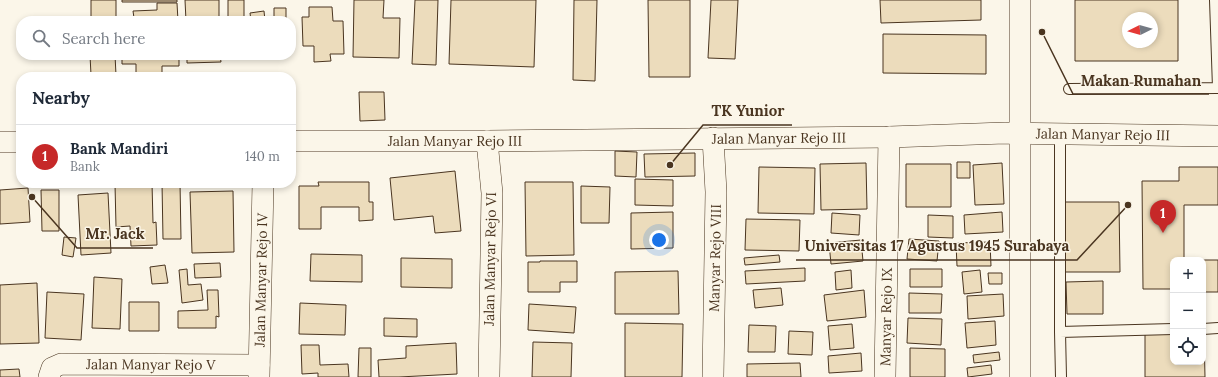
<!DOCTYPE html>
<meta charset="utf-8">
<style>
body{margin:0;font-family:Lora,serif;background:#f6f6f7;color:#1f2937}
.controls{position:absolute;right:12px;bottom:12px;display:grid;overflow:hidden;border-radius:8px;box-shadow:0 2px 6px #0003}
.controls button{width:36px;height:36px;display:grid;place-items:center;padding:0;border:0;border-bottom:1px solid #e0e1e3;background:#fff;color:#1f2937;font:20px sans-serif}
.compass{position:absolute;left:1122px;top:12px;width:36px;height:36px;border-radius:50%;background:#fff;box-shadow:0 2px 6px #0003;rotate:265deg}
.you{position:absolute;left:659px;top:240px;width:14px;height:14px;margin:-10px;border:3px solid #fff;border-radius:50%;background:#1a73e8;box-shadow:0 0 0 6px #1a73e833}
.badge{display:grid;place-items:center;width:26px;height:26px;border-radius:50%;background:#c62828;color:#fff;font-size:13px;font-weight:700}
.pin{position:absolute;translate:-50% -33px;filter:drop-shadow(0 1px 2px #0008)}
.pin::after{content:'';position:absolute;top:21px;width:14px;height:12px;background:inherit;clip-path:polygon(0 0,100% 0,50% 100%)}
.list{margin:0;padding:0;list-style:none}
h2{display:flex;justify-content:space-between;align-items:center;height:52px;margin:0;padding:0 16px;font-size:17px}
h2 small{font-size:13px;font-weight:400;color:#747a83}
.list li{display:grid;grid-template-columns:26px 1fr auto;gap:12px;align-items:center;box-sizing:border-box;height:64px;padding:0 16px;border-top:1px solid #e0e1e3}
.list b{display:block;font-size:15px;white-space:nowrap}
.list p{margin:0;font-size:13px;white-space:nowrap;color:#747a83}
.list em{font-size:13px;font-style:normal;color:#747a83}
.icon{flex:none;width:22px;height:22px;fill:none;stroke:currentColor;stroke-width:2;stroke-linecap:round;stroke-linejoin:round}
.map{position:relative;flex:none;width:1218px;height:377px;overflow:hidden}
.search{position:absolute;background:#fff;box-shadow:0 2px 6px #0003;left:16px;top:16px;width:280px;height:44px;display:flex;align-items:center;gap:10px;box-sizing:border-box;padding:0 14px;border-radius:16px;color:#747a83;font-size:15px}
.panel{position:absolute;background:#fff;box-shadow:0 2px 6px #0003;left:16px;top:72px;width:280px;height:116px;border-radius:16px}
.map>svg:first-child{display:block}
</style>
<div class="map">
<svg width="1218" height="377" viewBox="0 0 1218 377">
<rect width="100%" height="100%" fill="#fbf6e9"/>
<path fill="#ecdcbc" stroke="#4a3520" fill-rule="evenodd" d="M 91,0 L 116,0 L 116,21 L 91,21 Z
M 122,0 L 177,0 L 177,2 L 122,2 Z
M 185,0 L 219,0 L 219,21 L 186,21 Z
M 228,0 L 244,0 L 244,21 L 228,21 Z
M 354,0 L 384,0 L 383,18 L 400,18 L 399,58 L 353,57 Z
M 415,0 L 438,0 L 436,65 L 412,64 Z
M 451,0 L 536,0 L 534,67 L 449,64 Z
M 574,0 L 597,0 L 595,81 L 573,80 Z
M 648,0 L 690,0 L 690,77 L 649,77 Z
M 711,0 L 738,0 L 735,59 L 708,58 Z
M 880,0 L 981,0 L 981,20 L 881,23 Z
M 1075,0 L 1178,0 L 1178,61 L 1075,61 ZM 1128,18 L 1152,18 L 1152,42 L 1128,42 Z
M 157,3 L 177,3 L 178,21 L 121,21 L 121,18 L 134,18 L 133,11 L 157,10 Z
M 309,7 L 332,7 L 333,21 L 343,21 L 344,54 L 330,54 L 331,61 L 314,62 L 314,46 L 303,46 L 302,17 L 309,17 Z
M 274,8 L 286,8 L 286,21 L 274,21 Z
M 264,11 L 265,21 L 251,21 L 250,13 Z
M 883,34 L 986,35 L 986,74 L 883,73 Z
M 90,55 L 115,55 L 116,75 L 91,75 Z
M 122,55 L 179,55 L 179,66 L 162,66 L 162,75 L 136,76 L 136,64 L 122,64 Z
M 187,55 L 220,55 L 221,62 L 187,63 Z
M 228,55 L 244,55 L 244,59 L 228,59 Z
M 359,92 L 384,92 L 385,120 L 360,121 Z
M 615,151 L 637,152 L 636,177 L 615,176 Z
M 695,153 L 695,176 L 645,177 L 644,154 Z
M 957,162 L 970,162 L 970,178 L 957,178 Z
M 866,163 L 867,209 L 821,210 L 820,164 Z
M 1002,163 L 1004,204 L 975,205 L 973,165 Z
M 906,164 L 951,164 L 951,207 L 906,207 Z
M 759,167 L 815,168 L 814,214 L 758,213 Z
M 1179,167 L 1218,167 L 1218,205 L 1184,205 L 1184,260 L 1173,260 L 1173,289 L 1143,289 L 1142,181 L 1179,181 Z
M 455,171 L 461,231 L 435,233 L 433,216 L 394,220 L 390,178 Z
M 635,179 L 673,180 L 673,206 L 635,205 Z
M 318,182 L 369,182 L 369,202 L 373,202 L 373,220 L 359,221 L 359,207 L 321,207 L 321,229 L 299,229 L 299,186 L 319,186 Z
M 525,182 L 573,182 L 574,255 L 526,256 Z
M 152,183 L 153,223 L 156,222 L 157,245 L 131,246 L 130,226 L 116,227 L 115,184 Z
M 162,183 L 180,183 L 181,239 L 163,239 Z
M 581,186 L 610,187 L 609,223 L 581,223 Z
M 28,188 L 30,222 L 0,224 L 0,190 Z
M 41,190 L 59,190 L 59,231 L 42,231 Z
M 233,191 L 234,252 L 192,253 L 190,192 Z
M 108,193 L 111,253 L 81,255 L 78,195 Z
M 1063,202 L 1119,202 L 1120,272 L 1063,272 Z
M 673,212 L 673,248 L 631,249 L 631,213 Z
M 1002,212 L 1003,232 L 965,234 L 964,215 Z
M 832,213 L 860,215 L 859,235 L 831,233 Z
M 928,215 L 953,216 L 953,238 L 928,237 Z
M 746,219 L 800,220 L 799,251 L 745,250 Z
M 64,237 L 76,238 L 73,257 L 62,255 Z
M 909,239 L 939,241 L 937,261 L 907,259 Z
M 861,240 L 863,261 L 831,264 L 829,243 Z
M 990,242 L 991,266 L 957,266 L 956,243 Z
M 311,254 L 362,255 L 362,282 L 310,281 Z
M 779,255 L 780,262 L 745,265 L 744,258 Z
M 401,258 L 452,259 L 452,288 L 401,287 Z
M 1203,260 L 1218,260 L 1218,292 L 1203,292 Z
M 540,261 L 577,261 L 577,282 L 560,282 L 560,292 L 528,292 L 528,262 L 540,262 Z
M 220,263 L 221,277 L 195,278 L 194,264 Z
M 165,265 L 168,283 L 152,284 L 150,267 Z
M 805,268 L 805,281 L 746,284 L 745,271 Z
M 187,269 L 188,285 L 201,284 L 203,300 L 182,303 L 179,270 Z
M 910,269 L 942,269 L 942,287 L 910,287 Z
M 851,270 L 852,288 L 836,290 L 835,272 Z
M 980,270 L 982,292 L 964,294 L 962,272 Z
M 678,271 L 679,314 L 615,314 L 615,272 Z
M 988,273 L 1002,273 L 1002,284 L 989,284 Z
M 94,277 L 122,279 L 120,329 L 92,328 Z
M 1103,281 L 1103,314 L 1067,314 L 1066,282 Z
M 37,283 L 39,343 L 0,344 L 0,285 Z
M 781,288 L 783,305 L 755,308 L 753,290 Z
M 207,290 L 218,290 L 219,317 L 216,316 L 216,328 L 178,328 L 178,311 L 208,310 Z
M 864,290 L 866,317 L 827,321 L 824,295 Z
M 47,292 L 84,294 L 81,340 L 45,338 Z
M 909,293 L 942,294 L 941,313 L 909,313 Z
M 1003,294 L 1004,316 L 968,319 L 967,296 Z
M 129,302 L 159,302 L 159,331 L 129,331 Z
M 300,303 L 346,305 L 345,335 L 299,334 Z
M 529,304 L 576,307 L 574,333 L 528,330 Z
M 384,318 L 417,319 L 417,337 L 384,336 Z
M 908,318 L 942,319 L 941,345 L 907,343 Z
M 995,321 L 996,345 L 967,348 L 965,323 Z
M 625,323 L 683,324 L 682,377 L 625,377 Z
M 852,324 L 854,348 L 830,350 L 828,326 Z
M 749,325 L 776,326 L 775,352 L 748,352 Z
M 789,331 L 813,332 L 812,355 L 788,354 Z
M 1145,332 L 1173,332 L 1173,362 L 1203,362 L 1203,332 L 1204,332 L 1205,377 L 1145,377 Z
M 533,342 L 572,343 L 571,377 L 532,377 Z
M 456,343 L 457,374 L 399,377 L 379,377 L 378,360 L 406,358 L 406,346 Z
M 301,345 L 319,345 L 320,365 L 348,364 L 349,377 L 318,377 L 318,373 L 302,374 Z
M 359,348 L 371,348 L 371,377 L 358,377 Z
M 910,348 L 945,349 L 945,377 L 910,377 Z
M 999,352 L 1000,360 L 974,363 L 973,355 Z
M 861,353 L 862,371 L 829,373 L 828,356 Z
M 800,363 L 801,377 L 747,377 L 747,364 Z
M 991,365 L 992,374 L 968,377 L 967,368 Z
M 19,369 L 20,377 L 0,377 L 0,370 Z"/>
<g fill="none" stroke-linecap="round" stroke-linejoin="round">
<defs>
<path id="service" d="M 1215,0 L 1218,88
M 1069,89 L 1218,88
M 1203,329 L 1218,328
M 1060,332 L 1060,135
M 1061,377 L 1060,332 L 1173,329"/>
<g id="minor">
<path d="M 713,138 L 716,192 L 713,377"/>
<path id="s1" d="M 291,141 L 487,141 L 889,137 L 1005,133 L 1218,136"/>
<path d="M 487,141 L 492,193 L 489,377"/>
<path d="M 0,142 L 21,142"/>
<path id="s2" d="M 49,377 L 52,368 L 61,364 L 259,365"/>
<path id="s3" d="M 259,377 L 263,183"/>
<path id="s4" d="M 885,377 L 889,137"/>
<path d="M 1020,377 L 1020,0"/>
</g>
</defs>
<use href="#service" stroke="#4a3520" stroke-width="12"/>
<use href="#minor" stroke="#4a3520" stroke-width="22"/>
<use href="#service" stroke="#fbf6e9" stroke-width="10"/>
<use href="#minor" stroke="#fbf6e9" stroke-width="21"/>
</g>
<g text-anchor="middle" stroke-width="3" stroke-linejoin="round" paint-order="stroke">
<g font-size="14" fill="#4a3520" stroke="#fbf6e9">
<text dy="5" stroke="none"><textPath href="#s1" startOffset="812">Jalan Manyar Rejo III</textPath></text>
<text dy="5" stroke="none"><textPath href="#s1" startOffset="488">Jalan Manyar Rejo III</textPath></text>
<text dy="5" stroke="none"><textPath href="#s1" startOffset="164">Jalan Manyar Rejo III</textPath></text>
<text transform="translate(715 258) rotate(-89)" y="5">Manyar Rejo VIII</text>
<text transform="translate(490 259) rotate(-89)" y="5">Jalan Manyar Rejo VI</text>
<text dy="5" stroke="none"><textPath href="#s3" startOffset="97">Jalan Manyar Rejo IV</textPath></text>
<text dy="5" stroke="none"><textPath href="#s4" startOffset="60">Manyar Rejo IX</textPath></text>
<text dy="5" stroke="none"><textPath href="#s2" startOffset="109">Jalan Manyar Rejo V</textPath></text>
</g>
</g>
<path fill="none" stroke="#4a3520" stroke-width="1.5" d="M1042 32L1073 94H1209M670 165L703 125H792M32 197L77 248H153M1128 205L1077 260H796"/>
<g fill="#4a3520" stroke="#fbf6e9" stroke-width="1.5">
<circle cx="1042" cy="32" r="4"/>
<circle cx="670" cy="165" r="4"/>
<circle cx="32" cy="197" r="4"/>
<circle cx="1128" cy="205" r="4"/>
</g>
<g font-size="15" text-anchor="middle" font-weight="bold" fill="#4a3520" stroke="#fbf6e9" stroke-width="3" stroke-linejoin="round" paint-order="stroke">
<text x="1141" y="86">Makan Rumahan</text>
<text x="748" y="116">TK Yunior</text>
<text x="115" y="239">Mr. Jack</text>
<text x="937" y="251">Universitas 17 Agustus 1945 Surabaya</text>
</g>
</svg>
<div class="controls">
<button>+</button>
<button>−</button>
<button><svg class="icon" aria-label="locate" viewBox="0 0 24 24"><circle cx="12" cy="12" r="6"/><path d="M12 2v4M12 18v4M2 12h4M18 12h4"/></svg></button>
</div>
<svg class="compass" viewBox="-18 -18 36 36"><path d="M0-13l5 13h-10z" fill="#e53935"/><path d="M0 13l5-13h-10z" fill="#747a83"/></svg>
<div class="you"></div>
<div class="pin badge" style="left:1163px;top:233px">1</div>
<div class="search"><svg class="icon" aria-label="search" viewBox="0 0 24 24"><circle cx="10" cy="10" r="6"/><path d="M15 15l6 6"/></svg>Search here</div>
<section class="panel">
<h2>Nearby<small></small></h2>
<ul class="list">
<li><span class="badge">1</span><div><b>Bank Mandiri</b><p>Bank</p></div><em>140 m</em></li>
</ul>
</section>
</div>
